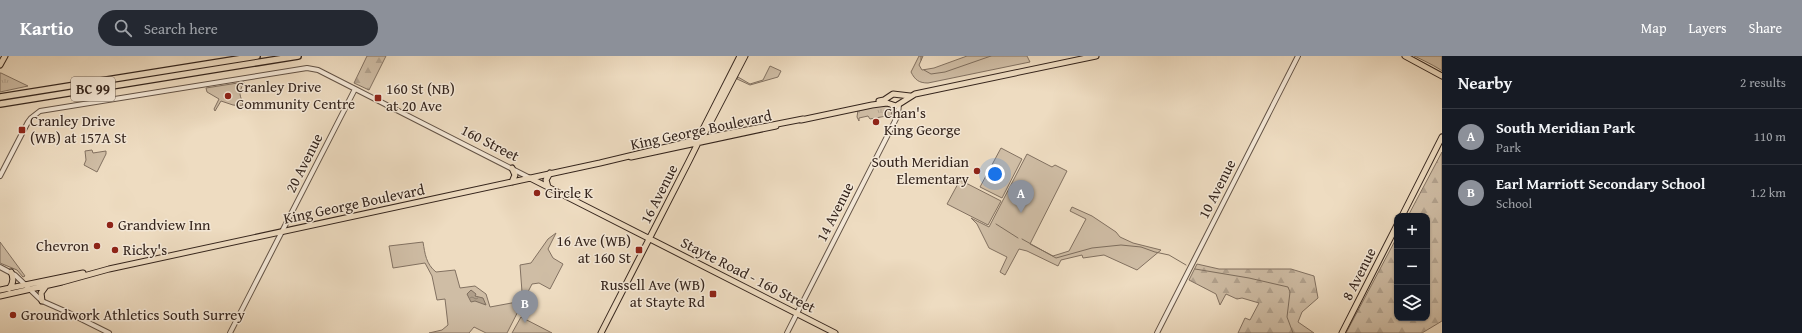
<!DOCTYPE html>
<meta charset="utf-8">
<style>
body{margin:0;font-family:"Gentium Book Plus",serif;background:#242831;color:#f1f3f6}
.controls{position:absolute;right:12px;bottom:12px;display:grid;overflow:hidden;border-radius:8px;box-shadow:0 1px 3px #0004}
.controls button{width:36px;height:36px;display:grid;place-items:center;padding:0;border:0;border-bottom:1px solid #363941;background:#171b24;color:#f1f3f6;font:20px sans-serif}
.you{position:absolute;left:995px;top:118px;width:14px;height:14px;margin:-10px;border:3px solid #fff;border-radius:50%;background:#1a73e8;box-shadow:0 0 0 6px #1a73e833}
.badge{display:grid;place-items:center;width:26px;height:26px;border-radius:50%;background:#8c9099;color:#fff;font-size:13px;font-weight:700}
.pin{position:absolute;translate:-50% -33px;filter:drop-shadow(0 1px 2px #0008)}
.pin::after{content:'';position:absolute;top:21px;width:14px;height:12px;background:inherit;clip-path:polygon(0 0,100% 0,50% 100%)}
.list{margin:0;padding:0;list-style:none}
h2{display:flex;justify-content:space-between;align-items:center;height:52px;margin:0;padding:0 16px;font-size:17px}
h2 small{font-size:13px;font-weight:400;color:#9ea1a6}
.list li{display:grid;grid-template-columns:26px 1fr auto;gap:12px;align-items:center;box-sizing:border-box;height:56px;padding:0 16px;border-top:1px solid #363941}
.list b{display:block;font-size:15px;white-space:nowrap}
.list p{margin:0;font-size:13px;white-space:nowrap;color:#9ea1a6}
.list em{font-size:13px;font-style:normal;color:#9ea1a6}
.icon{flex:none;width:22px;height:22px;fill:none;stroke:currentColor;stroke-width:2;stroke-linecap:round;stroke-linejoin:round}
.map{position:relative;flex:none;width:1442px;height:277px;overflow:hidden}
header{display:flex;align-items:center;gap:24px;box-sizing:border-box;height:56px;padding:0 20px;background:#8c9099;color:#fff}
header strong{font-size:19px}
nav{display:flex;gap:22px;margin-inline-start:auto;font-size:14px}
.search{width:280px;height:36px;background:#242831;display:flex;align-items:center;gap:10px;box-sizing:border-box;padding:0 14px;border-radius:22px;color:#9ea1a6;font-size:15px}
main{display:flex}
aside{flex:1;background:#171b24}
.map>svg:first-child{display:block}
</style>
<header>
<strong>Kartio</strong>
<div class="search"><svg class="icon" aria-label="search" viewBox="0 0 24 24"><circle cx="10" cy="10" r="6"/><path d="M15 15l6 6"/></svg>Search here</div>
<nav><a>Map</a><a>Layers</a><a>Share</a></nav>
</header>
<main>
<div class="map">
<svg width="1442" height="277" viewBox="0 0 1442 277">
<defs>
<pattern id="grass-tufts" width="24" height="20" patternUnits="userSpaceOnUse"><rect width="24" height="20" fill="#cfbda5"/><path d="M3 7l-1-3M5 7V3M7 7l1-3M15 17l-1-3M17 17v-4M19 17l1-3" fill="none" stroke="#b2a28e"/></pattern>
<pattern id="forest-firs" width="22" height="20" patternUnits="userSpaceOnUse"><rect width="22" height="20" fill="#cfbda5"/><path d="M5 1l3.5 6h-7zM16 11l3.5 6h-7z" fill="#b2a28e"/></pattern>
<pattern id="water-ripples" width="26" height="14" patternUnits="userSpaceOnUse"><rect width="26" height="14" fill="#af9e89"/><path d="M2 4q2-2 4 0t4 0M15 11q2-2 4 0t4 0" fill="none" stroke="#8f816f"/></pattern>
</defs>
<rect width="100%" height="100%" fill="#eedcc1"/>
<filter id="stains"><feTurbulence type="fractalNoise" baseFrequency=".005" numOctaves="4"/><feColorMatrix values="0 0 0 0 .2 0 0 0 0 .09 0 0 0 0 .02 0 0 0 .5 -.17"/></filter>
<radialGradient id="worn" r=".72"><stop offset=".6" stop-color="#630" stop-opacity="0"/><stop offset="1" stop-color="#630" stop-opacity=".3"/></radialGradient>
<path fill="url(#grass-tufts)" stroke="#827161" d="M 1414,0 L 1442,0 L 1442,15 C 1439,12 1419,2 1414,0 Z
M 0,17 L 1,17 L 28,30 L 0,36 Z
M 877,50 L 887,50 L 890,52 L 892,59 L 870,63 L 868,60 L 859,62 L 859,65 L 857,61 L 858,54 Z"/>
<path fill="url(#forest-firs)" stroke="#827161" d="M 367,0 L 386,0 L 369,34 L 354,27 Z
M 1442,96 L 1442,265 L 1422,277 L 1346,277 L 1397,181 L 1397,262 L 1427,262 L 1427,160 L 1408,160 Z
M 1197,208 L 1219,213 L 1291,213 L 1314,220 L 1318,242 L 1302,256 L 1298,266 L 1314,277 L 1238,277 L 1245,262 L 1250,264 L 1259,247 L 1242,242 L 1237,243 L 1226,238 L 1220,249 L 1216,238 L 1189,224 Z"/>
<path fill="#cfbda5" stroke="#827161" d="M 919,0 L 923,0 L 919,9 L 922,14 L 934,12 L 967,0 L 1027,0 L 1030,6 L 928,27 C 919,27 915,24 911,16 Z
M 770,10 L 781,15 L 778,21 L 750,29 L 737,23 L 738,21 L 750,28 L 763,24 Z
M 244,26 C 237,40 241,38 243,50 L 233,49 L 221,45 L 215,55 L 214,53 L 219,43 L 207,36 L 206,32 Z
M 1001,92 L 1022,103 L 1002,142 L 980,131 Z
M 92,94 L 93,97 L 106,95 L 106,98 L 97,116 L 84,109 L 86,104 L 85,95 Z
M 1027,98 L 1052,111 L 1055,109 L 1067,115 L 1030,188 L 1053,200 L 1069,195 L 1086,163 L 1070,155 L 1072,151 L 1092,160 L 1116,176 L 1120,181 L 1133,187 L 1161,194 L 1137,214 L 1104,199 L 1083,202 L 1082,199 L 1061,204 L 1058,210 L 1027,195 L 1019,193 L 1005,219 L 1000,216 L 1007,201 L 989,192 L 977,168 L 971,162 L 989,171 Z
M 960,124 L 1001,145 L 988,169 L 947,148 Z
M 556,177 L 548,193 L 553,202 L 563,208 L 550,233 L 539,227 L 532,228 L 507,277 L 486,277 L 474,271 L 469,277 L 429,277 L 442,274 L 448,269 L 445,243 L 437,244 L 432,220 L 425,207 L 393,212 L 389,190 L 423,186 C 425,198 426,208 436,216 L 455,214 L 460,232 L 475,230 L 486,238 L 490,251 L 517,246 L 522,236 L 520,209 L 531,207 L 548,183 Z
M 0,186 L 25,220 L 23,221 L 17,214 L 0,207 Z
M 521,261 L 552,277 L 512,277 Z"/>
<path fill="url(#water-ripples)" stroke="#7e6e5e" d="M 471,234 L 476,238 L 475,240 L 483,242 L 486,249 L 475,245 L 471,246 L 467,238 Z"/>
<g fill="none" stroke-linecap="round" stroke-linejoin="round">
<path stroke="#7e6e5e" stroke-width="1" d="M 921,4 L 921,0
M 924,14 L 931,18 L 945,16 L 991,0
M 996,168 L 1018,182
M 1022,183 L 1056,202 L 1092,192 L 1121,189 L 1141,191 L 1155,196 L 1169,199 L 1186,209
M 1195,213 L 1249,222 L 1288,231 L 1290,236 L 1287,261 L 1293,277"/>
<defs>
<path id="minor" d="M 892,49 L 895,55 L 895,63
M 0,120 L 28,66 L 31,62 L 40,55 L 307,12 L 318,14 L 530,122
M 0,211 L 15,219 L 42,245 L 67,256 L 109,277
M 230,277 L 355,33
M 787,277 L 898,59 L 899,48
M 1157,277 L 1298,0"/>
<path id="major" d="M 1405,0 L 1442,20
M 0,9 L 5,0
M 879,45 L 884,44 L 893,38 L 910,40
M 801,64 L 872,49 L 887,47 L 896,50 L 915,38 L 1096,0
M 702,81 L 706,75 L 745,0
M 631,101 L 776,70
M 530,122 L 835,277
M 512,126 L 515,119 L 512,112
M 548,131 L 546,124 L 550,117
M 1402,160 L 1442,81
M 9,233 C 14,227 14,222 11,216
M 0,234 L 83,217
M 0,240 L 62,226 L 109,213 L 600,107 L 700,83 L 803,63
M 42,245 L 41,237 L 46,230
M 601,277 L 689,105 L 700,83 L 703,73 L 740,0
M 1342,277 L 1397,169"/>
<path id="highway" d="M 0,41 L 257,0
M 0,48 L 298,0"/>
</defs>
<use href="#minor" stroke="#635346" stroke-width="6"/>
<use href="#major" stroke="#35251d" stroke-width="7"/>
<use href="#highway" stroke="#35251d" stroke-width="8"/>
<use href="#minor" stroke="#f4e8d7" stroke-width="4"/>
<use href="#major" stroke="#eedcc1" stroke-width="5"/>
<use href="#highway" stroke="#eedcc1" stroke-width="5.5"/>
</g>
<g fill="#8f2418" stroke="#f4e8d7" stroke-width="1.5">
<circle cx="228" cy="40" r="4"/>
<rect x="374" y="38" width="8" height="8" rx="2"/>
<circle cx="876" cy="66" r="4"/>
<rect x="18" y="70" width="8" height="8" rx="2"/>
<circle cx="977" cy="115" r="4"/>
<circle cx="537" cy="137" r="4"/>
<circle cx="110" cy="169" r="4"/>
<circle cx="97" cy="190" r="4"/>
<circle cx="115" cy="194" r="4"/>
<rect x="635" y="190" width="8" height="8" rx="2"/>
<rect x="709" y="234" width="8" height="8" rx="2"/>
<circle cx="13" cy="259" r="4"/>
</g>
<g text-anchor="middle" stroke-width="3" stroke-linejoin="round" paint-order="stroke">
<rect fill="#f4e8d7" stroke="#6e6055" stroke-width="1" x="71" y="21" width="44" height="24" rx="3"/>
<g font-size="14" font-weight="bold" fill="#35251d">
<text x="93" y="38">BC 99</text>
</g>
<g font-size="15" fill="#35251d" stroke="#f4e8d7" text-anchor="start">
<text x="236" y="36">Cranley Drive<tspan x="236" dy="17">Community Centre</tspan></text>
<text x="386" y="38">160 St (NB)<tspan x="386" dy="17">at 20 Ave</tspan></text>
<text x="884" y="62">Chan's<tspan x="884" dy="17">King George</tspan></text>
<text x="30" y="70">Cranley Drive<tspan x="30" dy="17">(WB) at 157A St</tspan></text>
<text x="969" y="111" text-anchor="end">South Meridian<tspan x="969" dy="17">Elementary</tspan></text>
<text x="545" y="142">Circle K</text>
<text x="118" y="174">Grandview Inn</text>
<text x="631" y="190" text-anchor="end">16 Ave (WB)<tspan x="631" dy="17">at 160 St</tspan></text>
<text x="89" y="195" text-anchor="end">Chevron</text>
<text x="123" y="199">Ricky's</text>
<text x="705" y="234" text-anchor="end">Russell Ave (WB)<tspan x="705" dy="17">at Stayte Rd</tspan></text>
<text x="21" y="264">Groundwork Athletics South Surrey</text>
</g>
<g font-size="15" fill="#35251d" stroke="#f4e8d7">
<text transform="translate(701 74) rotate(-12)" y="5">King George Boulevard</text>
<text transform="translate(490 87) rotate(27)" y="5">160 Street</text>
<text transform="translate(304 107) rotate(-63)" y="5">20 Avenue</text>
<text transform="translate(1217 133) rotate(-63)" y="5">10 Avenue</text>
<text transform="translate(659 138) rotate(-63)" y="5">16 Avenue</text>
<text transform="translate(354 148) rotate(-12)" y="5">King George Boulevard</text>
<text transform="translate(835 156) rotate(-63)" y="5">14 Avenue</text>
<text transform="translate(1359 218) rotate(-63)" y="5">8 Avenue</text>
<text transform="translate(748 219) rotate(27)" y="5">Stayte Road - 160 Street</text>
</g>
</g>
<rect width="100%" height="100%" filter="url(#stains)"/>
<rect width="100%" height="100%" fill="url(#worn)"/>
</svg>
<div class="controls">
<button>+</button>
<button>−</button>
<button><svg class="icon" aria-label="layers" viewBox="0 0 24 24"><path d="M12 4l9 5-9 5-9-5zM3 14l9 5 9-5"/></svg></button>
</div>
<div class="you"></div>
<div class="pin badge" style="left:1021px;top:157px">A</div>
<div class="pin badge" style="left:525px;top:267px">B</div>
</div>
<aside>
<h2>Nearby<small>2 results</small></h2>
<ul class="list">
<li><span class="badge">A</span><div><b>South Meridian Park</b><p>Park</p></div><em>110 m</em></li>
<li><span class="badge">B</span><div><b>Earl Marriott Secondary School</b><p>School</p></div><em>1.2 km</em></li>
</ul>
</aside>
</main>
